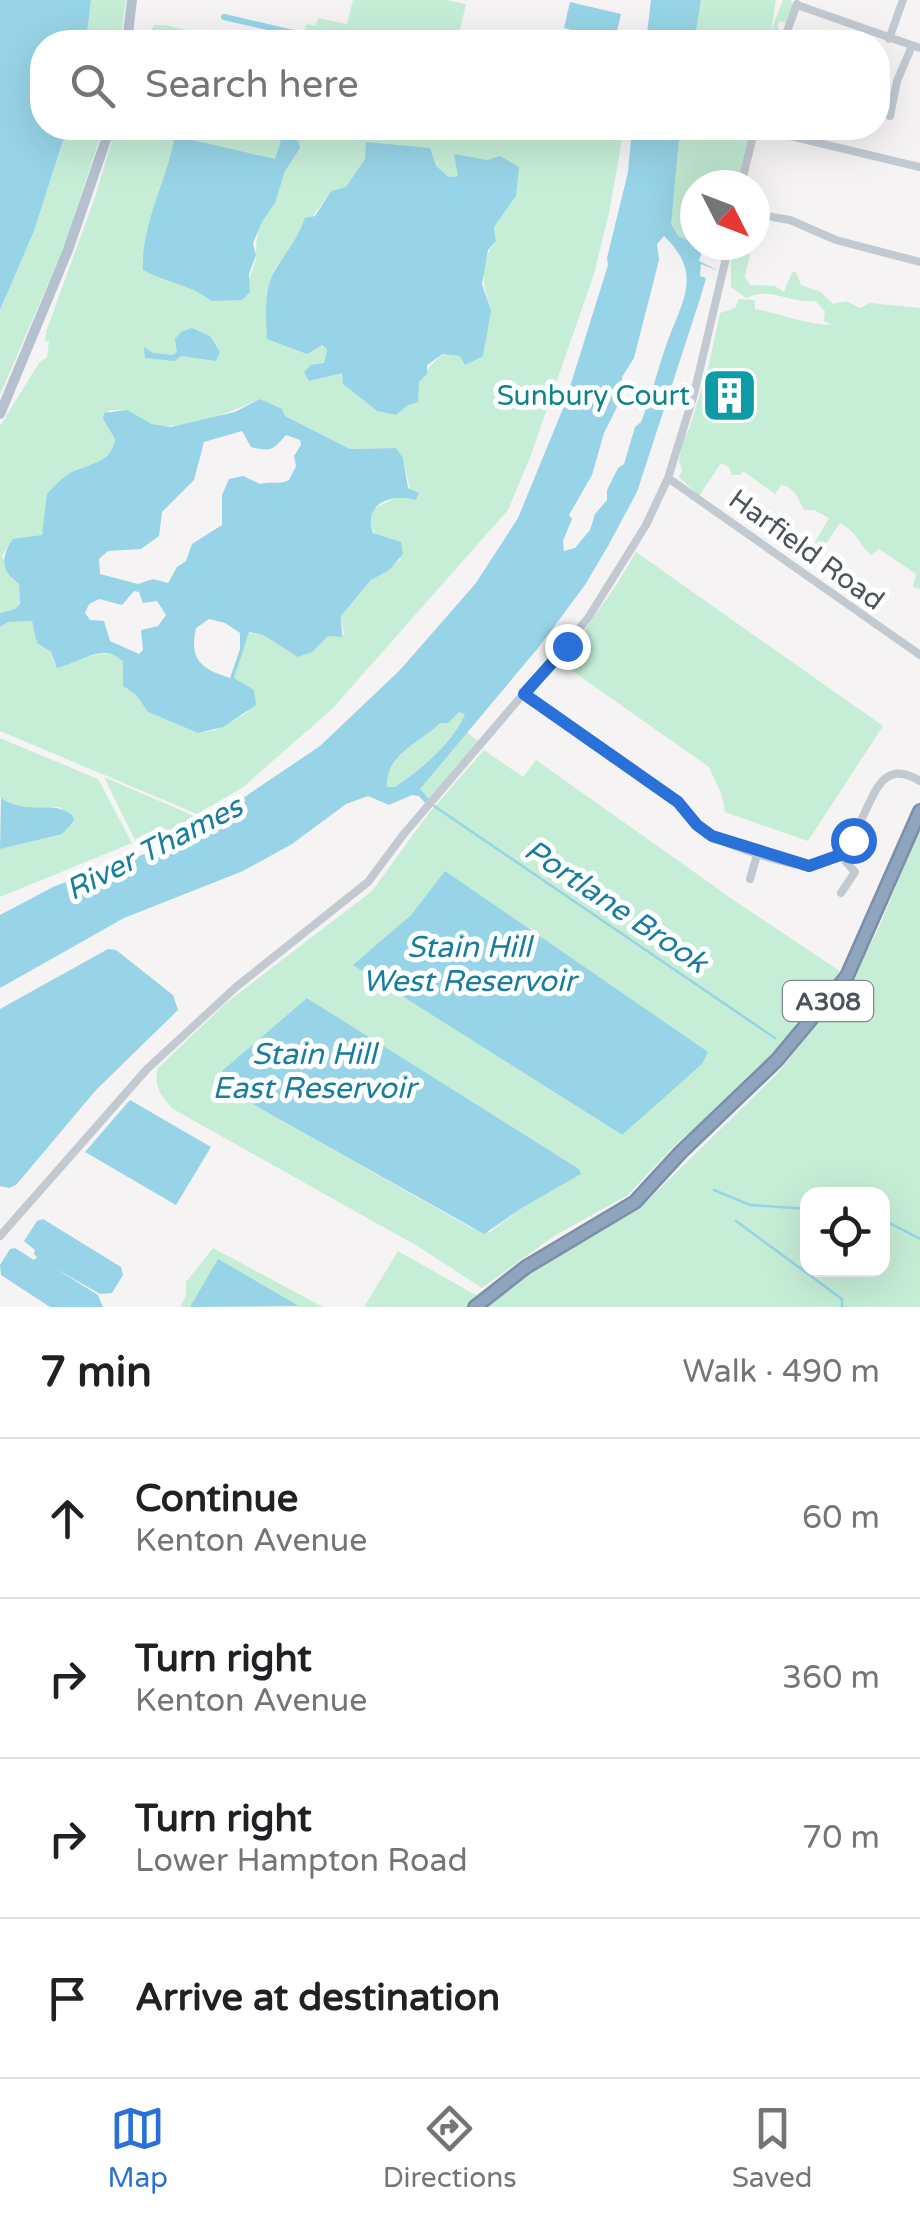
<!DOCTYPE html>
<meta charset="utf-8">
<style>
body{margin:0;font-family:"Varela Round",sans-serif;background:#f6f6f6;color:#202124}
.controls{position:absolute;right:30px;bottom:30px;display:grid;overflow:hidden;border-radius:20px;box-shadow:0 10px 40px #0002}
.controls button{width:90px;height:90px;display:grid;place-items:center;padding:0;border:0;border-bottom:2px solid #e0e0e0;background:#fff;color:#202124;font:50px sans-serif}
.compass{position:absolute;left:680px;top:170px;width:90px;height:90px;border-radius:50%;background:#fff;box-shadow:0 10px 40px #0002;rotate:132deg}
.stop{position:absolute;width:30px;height:30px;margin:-22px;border:8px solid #2970d9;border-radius:50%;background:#fff}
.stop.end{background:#2970d9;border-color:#fff;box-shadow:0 2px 10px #0008}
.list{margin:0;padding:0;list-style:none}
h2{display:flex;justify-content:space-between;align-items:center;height:130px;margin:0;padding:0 40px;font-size:42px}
h2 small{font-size:32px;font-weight:400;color:#757577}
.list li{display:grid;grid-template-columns:65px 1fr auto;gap:30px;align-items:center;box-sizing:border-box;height:160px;padding:0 40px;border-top:2px solid #e0e0e0}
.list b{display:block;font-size:38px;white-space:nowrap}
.list p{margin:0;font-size:32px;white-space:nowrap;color:#757577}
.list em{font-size:32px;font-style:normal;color:#757577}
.icon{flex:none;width:55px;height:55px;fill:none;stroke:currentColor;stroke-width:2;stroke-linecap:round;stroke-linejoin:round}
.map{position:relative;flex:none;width:920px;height:1307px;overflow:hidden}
.search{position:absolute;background:#fff;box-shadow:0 10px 40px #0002;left:30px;right:30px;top:30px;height:110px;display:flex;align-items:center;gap:25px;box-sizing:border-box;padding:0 35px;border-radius:40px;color:#757577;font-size:38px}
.sheet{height:770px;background:#fff}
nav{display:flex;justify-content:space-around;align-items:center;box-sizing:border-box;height:140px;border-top:2px solid #e0e0e0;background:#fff;font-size:28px;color:#757577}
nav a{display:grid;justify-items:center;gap:5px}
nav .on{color:#2970d9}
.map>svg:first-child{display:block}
</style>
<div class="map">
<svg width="920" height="1307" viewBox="0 0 920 1307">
<rect width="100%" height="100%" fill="#f5f3f3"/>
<path fill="#c6eed7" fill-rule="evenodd" d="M 91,0 L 126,0 L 120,42 L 86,42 Z
M 353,0 L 447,0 L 466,4 L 457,42 L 351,42 L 304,32 L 306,24 L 316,26 L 318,18 L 347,24 Z
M 700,0 L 776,0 L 771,31 L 783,0 L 790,0 L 795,6 L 788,24 L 780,21 L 777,26 L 782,34 L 779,42 L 692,42 Z
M 154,25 L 164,25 L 245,42 L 133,42 L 148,38 Z
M 67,128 L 103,128 L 64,247 L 0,395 L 0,310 L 34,231 Z
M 116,128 L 624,128 L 609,213 L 594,274 L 531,455 L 508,510 L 332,709 L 242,788 L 197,814 L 0,731 L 0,627 L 8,622 L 32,621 L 38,644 L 51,652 L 55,665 C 70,663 119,642 123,663 C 125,671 123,680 125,688 L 136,695 L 148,712 L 198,733 L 216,730 L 248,712 L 240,683 L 234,678 L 247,633 L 263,635 L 295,655 L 328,636 L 344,635 L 341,616 L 371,580 L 401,559 C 384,544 366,534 372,510 L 410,490 L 403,458 L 396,448 L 350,449 L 285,416 L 281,409 L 260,399 C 235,410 182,433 154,424 C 135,418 132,409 110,410 L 103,419 L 115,439 L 114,448 L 98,463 L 76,470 L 46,509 L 42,535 C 22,539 13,536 2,556 L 12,579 L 19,584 L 20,601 L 15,609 L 0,613 L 0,426 L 39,363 L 47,357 L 49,341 L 45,341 L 46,332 L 95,197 ZM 455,155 L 487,160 L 516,196 L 494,227 L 496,241 C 478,262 483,287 491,311 L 460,356 L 444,354 C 418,371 418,396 396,415 L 377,411 L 343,384 L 342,372 L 324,364 L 327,350 L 266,304 L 274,270 L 331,191 L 346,188 L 365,159 L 436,166 L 449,177 L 458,176 ZM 275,203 C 258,228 257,227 256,255 C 256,265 249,276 247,287 L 211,301 L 198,290 Z
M 679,128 L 752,128 L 737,185 L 695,185 L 696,249 L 675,238 L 664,216 L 671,215 Z
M 738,245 L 745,245 L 744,250 L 750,255 L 745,276 L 750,285 L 775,286 L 784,292 L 792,272 L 796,272 L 801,285 L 821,292 L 833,304 L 846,301 L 860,308 L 870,303 L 920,308 L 920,589 L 913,587 L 916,574 L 879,549 L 871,555 C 857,543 859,533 840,523 L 809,568 L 803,563 L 829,518 L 814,510 L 804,510 C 799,500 795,487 781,485 L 775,494 L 743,471 L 740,475 L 732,475 L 729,467 L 721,463 L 699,496 L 679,477 L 682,470 L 679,461 L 682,442 L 689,429 L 709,364 L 720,313 L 735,308 L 739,299 L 755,300 L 755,309 C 782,314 805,324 833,325 L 824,321 L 825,311 L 815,301 C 791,304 770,286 746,298 L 731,287 L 731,262 Z
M 636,552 L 883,726 L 808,841 L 725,812 L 722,796 L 709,767 L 561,663 L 615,587 Z
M 459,712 L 465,714 C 453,743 420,769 395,787 L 387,787 C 387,754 420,743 440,723 L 445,720 L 447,722 Z
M 467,732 L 479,742 L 429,799 L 420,789 Z
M 0,738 L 98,779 L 132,843 L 0,897 L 0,849 L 33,840 L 68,823 L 72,825 L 74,821 L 60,807 L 22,809 L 0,798 Z
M 484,750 L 523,777 L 536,760 L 735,901 L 844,974 L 760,1073 L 677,1143 L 628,1195 L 554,1236 L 482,1288 L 419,1247 L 173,1109 C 161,1097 153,1086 158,1068 L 226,1003 L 372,891 L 429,813 ZM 445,872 L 659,1100 L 621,1135 L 354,965 L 411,915 ZM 307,998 L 579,1169 L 581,1174 L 522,1208 L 490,1232 L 473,1229 L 215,1083 L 223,1070 Z
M 104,777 L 194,816 L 169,832 L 137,844 Z
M 920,829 L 920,1307 L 486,1307 L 529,1273 L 648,1200 L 778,1073 L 855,975 L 880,925 ZM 808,1194 L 882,1194 L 882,1270 L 808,1270 Z
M 213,1248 L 323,1307 L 299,1307 L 218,1260 L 190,1307 L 180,1307 L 186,1296 L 186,1282 Z
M 398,1251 L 479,1297 L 467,1307 L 364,1307 Z"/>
<path fill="#97d4e7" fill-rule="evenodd" d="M 0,0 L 91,0 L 86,42 L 42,42 L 42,128 L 67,128 L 34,231 L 0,310 Z
M 651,0 L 701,0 L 694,42 L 646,42 Z
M 570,2 L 621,14 L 615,40 L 564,28 Z
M 285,128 L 294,128 L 300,148 L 285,171 L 275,203 L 262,222 L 253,243 L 256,255 L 249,274 L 250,292 L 242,300 L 211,301 C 191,284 166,283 143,270 C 141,224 167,181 175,136 L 275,159 Z
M 632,128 L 680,128 L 671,224 L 678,236 L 693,243 L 695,241 L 695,245 L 704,245 L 699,261 L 719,271 L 701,264 L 700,276 L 706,278 L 700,299 L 637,492 L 608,546 L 585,585 L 538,648 L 420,789 L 429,799 L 425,803 L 419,796 L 412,795 L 389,805 L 368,796 L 346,804 L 292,844 L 243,871 L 124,918 L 0,988 L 0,915 L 55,886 L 178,842 L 320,746 L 400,670 L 476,583 L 518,518 L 564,406 L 608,265 L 607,258 L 628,172 ZM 664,236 C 704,274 682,301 667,343 C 657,371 651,397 641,422 L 635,427 L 624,464 L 618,468 L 607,490 L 607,500 L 595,514 L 590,530 L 575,548 L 564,551 L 563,541 L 572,519 L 569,515 L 592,475 L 604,433 L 621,399 L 622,377 L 634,358 L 659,260 L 657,244 ZM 459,712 L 465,714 C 453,743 420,770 395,787 L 387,787 C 386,754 420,743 440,723 L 448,723 Z
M 366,142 L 430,148 L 436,166 L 449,177 L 458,176 L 454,154 L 487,160 L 500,156 L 519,167 L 516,196 L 494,227 L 496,241 L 488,250 L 482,284 L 491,311 L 483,356 L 465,365 L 460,356 L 443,354 L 427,365 L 427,374 L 419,382 L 418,402 L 408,405 L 396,415 L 377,411 L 343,384 L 342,373 L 309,381 L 304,372 L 311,365 L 324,363 L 327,350 L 322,345 L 307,354 L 267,339 C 266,315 263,287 277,267 C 290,246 296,242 305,218 L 315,216 L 331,191 L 346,187 L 365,159 Z
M 192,328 L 210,336 L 220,352 L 216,361 L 181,356 L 175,361 L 145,358 L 144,347 L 153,353 L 173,355 L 177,352 L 175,339 L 181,332 Z
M 260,399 L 282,409 L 285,416 L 350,449 L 396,448 L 403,458 L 408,488 L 419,493 L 416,500 C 393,493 362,503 373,533 L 401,542 L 403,554 L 389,570 L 371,580 L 341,616 L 342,637 L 328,636 L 312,652 L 298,657 L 263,635 L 249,632 L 234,678 L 254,690 L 256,705 L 223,727 L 198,733 L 148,712 L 136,695 L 123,686 L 123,662 C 105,641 79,663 57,668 L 51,652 L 37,643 L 32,621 L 8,622 L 0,627 L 0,613 L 15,609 L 20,603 L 19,584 C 1,571 0,558 13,539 L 42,535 L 47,494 C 55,486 62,477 72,472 C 90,464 112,462 115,439 L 103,419 L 104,413 L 127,410 L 152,424 L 171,427 L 235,412 ZM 242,431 L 251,447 C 271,452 273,450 286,435 L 300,440 L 301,445 L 294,456 L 296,466 L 289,480 C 280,485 271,481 260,484 L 243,476 L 229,479 L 222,495 L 222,525 L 192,544 L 186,561 L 177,567 L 168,583 L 153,579 L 138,584 L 100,574 L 99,559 L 108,551 L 141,549 L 159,536 L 162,512 L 194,480 L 204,442 ZM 134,591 L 139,592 L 143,603 L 157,601 L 166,615 L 158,626 L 141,630 L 143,650 L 139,654 L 110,641 L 104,621 L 90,620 L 85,613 L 89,604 L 99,599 L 122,605 ZM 209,619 L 225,623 L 240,633 L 240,649 L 230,678 C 201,669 189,660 196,628 Z
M 1,798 C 30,817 52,799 72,815 L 74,821 L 62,834 L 0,849 Z
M 445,871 L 708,1052 L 702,1064 L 622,1135 L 353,965 L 411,915 Z
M 108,949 L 116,950 L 173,995 L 178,1010 L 96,1090 L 16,1185 L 9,1188 L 0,1186 L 0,1009 Z
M 307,998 L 579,1169 L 581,1174 L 522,1208 L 484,1234 L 215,1083 L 223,1070 Z
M 130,1100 L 211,1147 L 176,1205 L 85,1152 Z
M 43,1219 L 121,1267 L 123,1275 L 112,1293 L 100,1294 L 55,1268 L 98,1295 L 103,1307 L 50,1307 L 1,1275 L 0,1265 L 10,1249 L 15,1248 L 34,1260 L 37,1257 L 34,1254 L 35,1250 L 24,1241 L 37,1221 Z
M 218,1259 L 299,1306 L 190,1307 Z"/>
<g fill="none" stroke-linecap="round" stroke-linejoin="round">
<path stroke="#97d4e7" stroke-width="2.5" d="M 434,806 L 775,1038
M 714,1190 L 750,1205 L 808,1209
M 882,1219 L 920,1239
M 736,1221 L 842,1299 L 842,1307"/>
<path stroke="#97d4e7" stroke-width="6" d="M 224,17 L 332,42"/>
<defs>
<path id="highway" d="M 475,1307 L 526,1267 L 635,1202 L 681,1152 L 777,1060 L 847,976 L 920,811"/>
</defs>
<use href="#highway" stroke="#7a8fa9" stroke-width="16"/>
<path stroke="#c2c9d0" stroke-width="8" d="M 797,5 L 920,48
M 889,39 L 903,0
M 783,42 L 797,4
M 890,116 L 897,81 L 912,46
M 756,128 L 920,167
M 741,185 L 755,128
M 755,214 L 790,220 L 836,240 L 920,262
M 668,478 L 920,655
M 524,694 C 574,729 628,761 675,800 C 687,810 694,825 707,833 C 727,845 788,867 810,865 C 877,861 859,743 920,781
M 840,855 L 855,872 L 841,893
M 750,879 L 758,852
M 0,1236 L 147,1069 L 236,987 L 368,882 L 403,835 L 588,618 L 646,525 L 668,478 L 694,394 L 729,245"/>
<path stroke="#b5c1cf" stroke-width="10" d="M 127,42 L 132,0
M 0,414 L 68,250 L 110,128"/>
<use href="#highway" stroke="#8fa4bd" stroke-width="11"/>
</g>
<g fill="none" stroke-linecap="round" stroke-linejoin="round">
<path stroke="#2970d9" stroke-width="12" d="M 567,646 L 524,694 L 678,802 L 697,825 L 712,836 L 809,866 L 840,855 L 853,840"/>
</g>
<defs>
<symbol id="building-square" viewBox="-11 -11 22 22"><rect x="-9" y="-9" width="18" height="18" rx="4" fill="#0f9aa8" stroke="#fff"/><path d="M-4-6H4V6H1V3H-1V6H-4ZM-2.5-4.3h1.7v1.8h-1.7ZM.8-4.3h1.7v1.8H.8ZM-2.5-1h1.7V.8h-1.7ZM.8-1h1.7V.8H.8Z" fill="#fff"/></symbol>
</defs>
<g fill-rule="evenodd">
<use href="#building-square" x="698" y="364" width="63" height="63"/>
</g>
<g text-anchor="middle" stroke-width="10" stroke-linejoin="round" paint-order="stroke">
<rect fill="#fff" stroke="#82888f" stroke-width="2.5" x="783" y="981" width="90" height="40" rx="8"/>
<g font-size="25" font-weight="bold" fill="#4c555f">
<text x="828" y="1010">A308</text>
</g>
<g font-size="28" fill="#0d838f" stroke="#fff" text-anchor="end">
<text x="690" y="405">Sunbury Court</text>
</g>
<g font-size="28" fill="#4c555f" stroke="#fff">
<text transform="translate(807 549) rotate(36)" y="10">Harfield Road</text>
</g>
<g font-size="30" font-style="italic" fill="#177ea0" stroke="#fff">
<text transform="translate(154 848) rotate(-27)" y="10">River Thames</text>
<text transform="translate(616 906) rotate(34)" y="10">Portlane Brook</text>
<text x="469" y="957">Stain Hill<tspan x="469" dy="34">West Reservoir</tspan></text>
<text x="314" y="1064">Stain Hill<tspan x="314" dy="34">East Reservoir</tspan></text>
</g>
</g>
</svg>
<div class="controls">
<button><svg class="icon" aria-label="locate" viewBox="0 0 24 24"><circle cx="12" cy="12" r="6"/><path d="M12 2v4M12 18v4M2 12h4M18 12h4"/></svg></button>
</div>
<svg class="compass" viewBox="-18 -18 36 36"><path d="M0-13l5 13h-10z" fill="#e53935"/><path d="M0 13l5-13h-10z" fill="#757577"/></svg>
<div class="stop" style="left:853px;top:840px"></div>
<div class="stop end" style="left:567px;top:646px"></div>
<div class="search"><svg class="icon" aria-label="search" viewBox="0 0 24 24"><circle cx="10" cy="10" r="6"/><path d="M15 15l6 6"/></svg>Search here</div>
</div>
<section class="sheet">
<h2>7 min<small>Walk · 490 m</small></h2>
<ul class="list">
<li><svg class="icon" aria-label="ahead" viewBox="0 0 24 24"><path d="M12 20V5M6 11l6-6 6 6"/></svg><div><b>Continue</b><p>Kenton Avenue</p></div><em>60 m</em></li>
<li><svg class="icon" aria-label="right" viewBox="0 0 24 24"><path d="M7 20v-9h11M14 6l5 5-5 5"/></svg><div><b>Turn right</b><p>Kenton Avenue</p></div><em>360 m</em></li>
<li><svg class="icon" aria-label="right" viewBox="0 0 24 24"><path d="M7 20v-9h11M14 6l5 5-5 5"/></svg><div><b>Turn right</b><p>Lower Hampton Road</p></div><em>70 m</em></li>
<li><svg class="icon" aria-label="arrive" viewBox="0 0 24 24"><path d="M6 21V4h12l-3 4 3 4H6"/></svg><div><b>Arrive at destination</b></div></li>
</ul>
</section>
<nav>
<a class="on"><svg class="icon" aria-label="map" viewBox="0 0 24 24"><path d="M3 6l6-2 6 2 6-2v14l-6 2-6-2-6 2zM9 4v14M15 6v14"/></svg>Map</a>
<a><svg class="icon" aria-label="directions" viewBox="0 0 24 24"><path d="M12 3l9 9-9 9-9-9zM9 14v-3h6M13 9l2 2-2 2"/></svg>Directions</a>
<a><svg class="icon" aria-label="saved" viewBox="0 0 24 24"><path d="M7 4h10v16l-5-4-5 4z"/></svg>Saved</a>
</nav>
